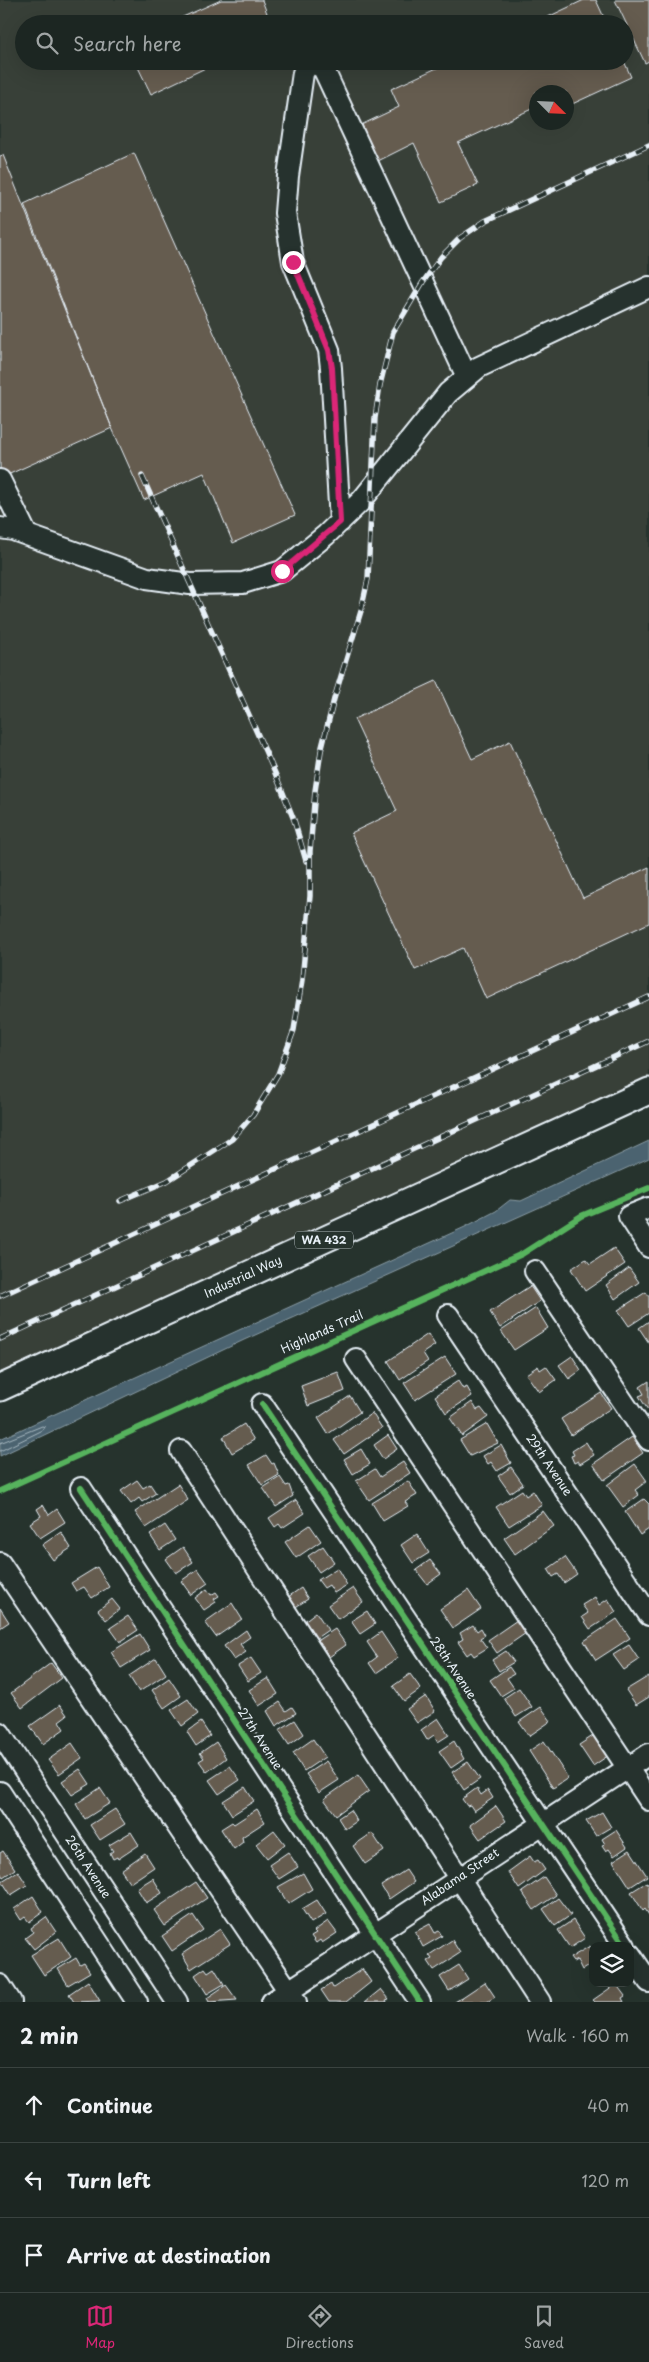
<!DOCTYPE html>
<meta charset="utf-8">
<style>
body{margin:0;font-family:"Playpen Sans",sans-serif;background:#252e2a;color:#f1f3f6}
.controls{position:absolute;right:15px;bottom:15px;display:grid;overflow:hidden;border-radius:10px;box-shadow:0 5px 20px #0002}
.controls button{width:45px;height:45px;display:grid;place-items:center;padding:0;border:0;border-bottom:1px solid #3a4340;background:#1c2622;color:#f1f3f6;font:25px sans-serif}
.compass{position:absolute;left:529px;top:85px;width:45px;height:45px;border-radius:50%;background:#1c2622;box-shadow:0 5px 20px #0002;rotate:114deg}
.stop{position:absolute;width:15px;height:15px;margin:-11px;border:4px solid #db2777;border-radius:50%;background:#fff}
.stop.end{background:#db2777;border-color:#fff;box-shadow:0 1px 5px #0008}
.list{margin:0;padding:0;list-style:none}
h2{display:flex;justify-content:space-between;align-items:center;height:65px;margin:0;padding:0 20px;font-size:21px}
h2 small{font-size:16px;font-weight:400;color:#a0a5a5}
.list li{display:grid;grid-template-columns:32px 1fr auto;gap:15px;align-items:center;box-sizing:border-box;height:75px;padding:0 20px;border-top:1px solid #3a4340}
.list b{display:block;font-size:19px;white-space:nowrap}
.list em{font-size:16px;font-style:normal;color:#a0a5a5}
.icon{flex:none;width:28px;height:28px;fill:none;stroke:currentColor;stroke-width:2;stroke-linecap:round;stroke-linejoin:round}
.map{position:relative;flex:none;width:649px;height:2002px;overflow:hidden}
.search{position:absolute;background:#1c2622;box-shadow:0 5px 20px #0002;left:15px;right:15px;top:15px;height:55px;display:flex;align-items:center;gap:12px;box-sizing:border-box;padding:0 18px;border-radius:28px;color:#a0a5a5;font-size:19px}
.sheet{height:290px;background:#1c2622}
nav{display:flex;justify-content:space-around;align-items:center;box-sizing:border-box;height:70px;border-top:1px solid #3a4340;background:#1c2622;font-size:14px;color:#a0a5a5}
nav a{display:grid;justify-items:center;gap:2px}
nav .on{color:#db2777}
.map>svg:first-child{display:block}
</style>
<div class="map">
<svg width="649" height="2002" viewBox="0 0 649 2002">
<rect width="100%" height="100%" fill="#26332d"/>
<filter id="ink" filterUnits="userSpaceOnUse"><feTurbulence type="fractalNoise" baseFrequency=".02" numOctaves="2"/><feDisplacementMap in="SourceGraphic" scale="10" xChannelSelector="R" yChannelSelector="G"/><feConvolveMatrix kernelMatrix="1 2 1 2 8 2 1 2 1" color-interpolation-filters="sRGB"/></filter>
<g filter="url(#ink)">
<path fill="#393f38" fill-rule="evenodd" d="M 0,0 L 649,0 L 649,1090 L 0,1375 ZM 24,24 L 625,24 L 625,61 L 24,61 ZM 536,92 L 566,92 L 566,122 L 536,122 Z"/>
<path fill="#4b6470" stroke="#8a9ca6" d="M 649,1141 L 649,1158 L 244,1340 L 0,1456 L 0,1439 L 465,1227 L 496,1211 L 510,1200 L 521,1201 Z"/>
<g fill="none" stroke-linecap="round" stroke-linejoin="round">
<path stroke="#a9b9c2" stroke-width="1" d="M 0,1443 L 42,1426 L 45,1427 L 43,1430 L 0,1451"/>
</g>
<path fill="#655b50" stroke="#e8f1f8" d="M 221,0 L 262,0 L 271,24 L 167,24 Z
M 584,0 L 596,0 L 607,24 L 533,24 Z
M 615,0 L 649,0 L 649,61 L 645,63 Z
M 135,61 L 220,61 L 151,94 Z
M 452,61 L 624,61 L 631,77 L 570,105 L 566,92 L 536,92 L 536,107 L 458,143 L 478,185 L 441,202 L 414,143 L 378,161 L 361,125 L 399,107 L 391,89 Z
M 134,153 L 295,515 L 233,543 L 204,473 L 144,500 L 112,428 L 24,204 Z
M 3,155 L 112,428 L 3,477 L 0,469 L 0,156 Z
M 436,681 L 472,759 L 510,741 L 583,898 L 649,867 L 649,923 L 486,999 L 463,948 L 415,970 L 351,833 L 397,811 L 354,719 Z
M 614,1248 L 625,1264 L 585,1291 L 571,1269 L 586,1259 L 590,1264 Z
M 629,1268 L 639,1282 L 615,1299 L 606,1285 Z
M 530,1286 L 540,1301 L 500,1328 L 490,1312 Z
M 646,1292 L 649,1297 L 649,1313 L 629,1326 L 618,1310 Z
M 536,1308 L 548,1328 L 514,1350 L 501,1331 Z
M 649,1321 L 649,1343 L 639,1328 Z
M 428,1334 L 435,1345 L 423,1353 L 428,1361 L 400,1380 L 388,1361 Z
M 572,1356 L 581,1370 L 569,1379 L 559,1365 Z
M 445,1357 L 456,1374 L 415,1400 L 404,1383 Z
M 538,1366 L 540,1370 L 546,1366 L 556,1380 L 539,1392 L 526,1374 Z
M 338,1372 L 345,1391 L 308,1406 L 301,1386 Z
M 458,1381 L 463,1389 L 467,1387 L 472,1396 L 446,1413 L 435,1396 Z
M 649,1381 L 649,1409 L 648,1410 L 639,1396 L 644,1394 L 640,1387 Z
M 601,1393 L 611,1408 L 571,1435 L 561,1419 Z
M 350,1396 L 360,1412 L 328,1434 L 318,1418 Z
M 472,1402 L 477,1410 L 481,1408 L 488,1417 L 462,1436 L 450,1418 Z
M 372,1413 L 382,1428 L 344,1454 L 334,1440 Z
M 244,1424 L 254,1440 L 232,1453 L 223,1437 Z
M 487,1424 L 498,1443 L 470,1456 L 460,1440 Z
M 388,1435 L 397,1449 L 383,1459 L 374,1445 Z
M 632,1437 L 643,1453 L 604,1480 L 593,1464 Z
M 586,1442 L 594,1455 L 580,1464 L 578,1461 L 574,1463 L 571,1456 L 574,1455 L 572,1451 Z
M 501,1445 L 511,1463 L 497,1471 L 491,1462 L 488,1464 L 483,1456 Z
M 361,1449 L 370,1464 L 353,1474 L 344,1459 Z
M 266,1455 L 272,1464 L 274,1463 L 279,1475 L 262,1485 L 249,1465 Z
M 403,1462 L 410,1473 L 369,1500 L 356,1481 L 375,1469 L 380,1477 Z
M 635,1464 L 647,1481 L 635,1490 L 639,1495 L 623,1507 L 607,1485 Z
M 511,1467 L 523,1484 L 510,1493 L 498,1476 Z
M 280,1477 L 286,1486 L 289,1485 L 293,1496 L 276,1507 L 263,1488 Z
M 137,1480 L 143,1488 L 150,1484 L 156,1493 L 142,1502 L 139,1498 L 131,1504 L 121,1491 Z
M 408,1481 L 417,1495 L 405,1502 L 408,1506 L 383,1521 L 372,1503 Z
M 178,1484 L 188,1500 L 146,1528 L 135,1512 Z
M 522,1490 L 526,1496 L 533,1491 L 542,1505 L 509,1526 L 496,1507 Z
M 644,1499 L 649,1504 L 649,1529 L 640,1535 L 625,1512 Z
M 296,1500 L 305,1513 L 282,1528 L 279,1524 L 275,1527 L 269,1518 Z
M 43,1505 L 49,1515 L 57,1509 L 65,1522 L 40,1538 L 30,1523 L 41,1516 L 37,1509 Z
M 543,1511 L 554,1526 L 515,1554 L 504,1538 Z
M 165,1525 L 175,1540 L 160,1550 L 150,1535 Z
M 310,1525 L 321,1541 L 296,1558 L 285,1542 Z
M 61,1532 L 71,1548 L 53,1560 L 42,1545 Z
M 417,1534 L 429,1553 L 413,1563 L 401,1545 Z
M 323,1546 L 334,1562 L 319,1572 L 308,1556 Z
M 183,1547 L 193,1562 L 176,1573 L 166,1559 Z
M 565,1557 L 577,1574 L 564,1583 L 558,1574 L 553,1577 L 548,1569 Z
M 430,1560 L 441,1574 L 427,1584 L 416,1570 Z
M 97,1567 L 109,1587 L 92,1598 L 84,1587 L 76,1591 L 71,1583 Z
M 337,1568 L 347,1585 L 334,1593 L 329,1585 L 324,1588 L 318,1580 Z
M 198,1569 L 208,1583 L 191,1595 L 181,1581 Z
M 301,1588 L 308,1599 L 294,1608 L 288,1597 Z
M 353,1588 L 363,1602 L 338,1619 L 328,1605 Z
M 207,1589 L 211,1595 L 216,1592 L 219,1596 L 214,1599 L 216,1602 L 204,1610 L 195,1598 Z
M 468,1590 L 481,1609 L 453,1628 L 440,1609 Z
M 595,1597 L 599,1605 L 608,1599 L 616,1612 L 590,1629 L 582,1617 L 588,1613 L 582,1605 Z
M 112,1599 L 120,1609 L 106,1620 L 98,1610 Z
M 232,1603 L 242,1619 L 216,1637 L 205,1622 Z
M 0,1608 L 9,1622 L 0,1628 Z
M 367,1611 L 375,1624 L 360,1634 L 351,1621 Z
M 316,1612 L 328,1630 L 315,1639 L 303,1622 Z
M 128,1616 L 138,1630 L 120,1642 L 110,1628 Z
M 520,1618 L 529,1631 L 497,1653 L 488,1640 Z
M 617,1619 L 630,1638 L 596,1660 L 584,1641 Z
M 473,1625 L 477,1631 L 481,1628 L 485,1635 L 480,1638 L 487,1648 L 474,1656 L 471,1652 L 467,1655 L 458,1642 L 463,1639 L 460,1633 Z
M 335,1629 L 346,1645 L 329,1657 L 318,1640 Z
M 246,1630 L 250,1637 L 240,1644 L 246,1652 L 234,1660 L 224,1646 Z
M 381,1632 L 398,1658 L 376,1673 L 369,1663 L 377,1657 L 367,1642 Z
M 140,1634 L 150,1650 L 121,1668 L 111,1652 Z
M 629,1645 L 639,1660 L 624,1670 L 613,1655 Z
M 506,1651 L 514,1662 L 499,1671 L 492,1660 Z
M 156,1658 L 166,1674 L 139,1692 L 129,1676 Z
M 251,1658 L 261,1673 L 248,1681 L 238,1666 Z
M 51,1663 L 62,1678 L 22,1708 L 11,1693 Z
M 509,1667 L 514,1674 L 507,1678 L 514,1688 L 501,1696 L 490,1680 Z
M 410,1674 L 421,1689 L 404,1701 L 393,1686 Z
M 649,1676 L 649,1697 L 636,1705 L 626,1690 Z
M 169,1678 L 181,1696 L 164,1708 L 152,1690 Z
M 268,1678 L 278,1694 L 259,1706 L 249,1690 Z
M 519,1688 L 532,1707 L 516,1717 L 504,1698 Z
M 426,1696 L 435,1711 L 417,1723 L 407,1709 Z
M 188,1699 L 198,1714 L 182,1726 L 171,1710 Z
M 280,1702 L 286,1711 L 292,1707 L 296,1713 L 276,1726 L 267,1711 Z
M 60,1705 L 67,1715 L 59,1721 L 64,1729 L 43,1744 L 30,1726 Z
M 541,1707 L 551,1721 L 529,1736 L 519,1722 Z
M 438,1718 L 449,1735 L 438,1742 L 434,1735 L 427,1740 L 421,1730 Z
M 295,1720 L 304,1734 L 289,1745 L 279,1730 Z
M 201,1722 L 210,1736 L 196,1746 L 187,1732 Z
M 599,1732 L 612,1753 L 593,1766 L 579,1745 Z
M 313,1739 L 325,1757 L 304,1771 L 293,1753 Z
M 454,1741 L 464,1759 L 451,1768 L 439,1751 Z
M 544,1741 L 568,1778 L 553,1788 L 529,1751 Z
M 216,1742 L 226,1758 L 207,1772 L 199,1761 L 204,1758 L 200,1753 Z
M 72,1743 L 82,1758 L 59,1774 L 48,1760 Z
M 326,1761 L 339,1780 L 319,1793 L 306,1774 Z
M 468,1762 L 480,1779 L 464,1790 L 452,1772 Z
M 230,1766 L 240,1780 L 219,1794 L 209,1780 Z
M 80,1769 L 90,1784 L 72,1795 L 62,1781 Z
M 358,1775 L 369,1791 L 336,1815 L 324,1799 Z
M 245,1787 L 254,1801 L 232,1815 L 223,1801 Z
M 100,1788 L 110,1803 L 85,1819 L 76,1804 Z
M 477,1788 L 481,1795 L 488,1790 L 493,1798 L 474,1811 L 470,1805 L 467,1806 L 462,1799 Z
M 496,1806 L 506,1821 L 480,1839 L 470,1825 Z
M 115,1809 L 125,1824 L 100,1840 L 90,1825 Z
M 257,1809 L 265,1822 L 242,1837 L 243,1842 L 234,1849 L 221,1829 L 232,1822 L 234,1824 Z
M 350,1810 L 357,1821 L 345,1829 L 338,1818 Z
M 602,1812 L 611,1827 L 596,1836 L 586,1821 Z
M 274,1830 L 285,1844 L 267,1858 L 256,1844 Z
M 616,1830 L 627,1847 L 614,1856 L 609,1849 L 606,1851 L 602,1845 L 605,1844 L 602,1839 Z
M 131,1832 L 139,1845 L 118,1859 L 117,1857 L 113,1859 L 110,1853 L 113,1851 L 109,1845 Z
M 372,1833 L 384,1851 L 365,1864 L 353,1846 Z
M 630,1850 L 647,1876 L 630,1887 L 613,1861 Z
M 3,1851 L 15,1869 L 3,1877 L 0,1872 L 0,1853 Z
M 288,1852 L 298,1867 L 279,1879 L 269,1865 Z
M 145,1853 L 154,1867 L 130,1883 L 121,1870 Z
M 530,1856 L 534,1862 L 538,1860 L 545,1870 L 519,1889 L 508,1872 Z
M 406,1870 L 414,1882 L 389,1899 L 381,1886 Z
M 18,1871 L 27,1885 L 11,1895 L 2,1881 Z
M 303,1873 L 312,1889 L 288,1904 L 278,1887 Z
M 544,1877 L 556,1895 L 534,1910 L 522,1892 Z
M 153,1878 L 162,1893 L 146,1903 L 137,1888 Z
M 196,1882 L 207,1898 L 165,1926 L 154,1910 Z
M 647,1882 L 649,1885 L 649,1915 L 645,1909 L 643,1911 L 631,1892 Z
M 33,1896 L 43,1912 L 29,1922 L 25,1917 L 21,1920 L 14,1909 Z
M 558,1898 L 571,1915 L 555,1926 L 543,1909 Z
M 317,1900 L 326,1914 L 311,1923 L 302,1909 Z
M 193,1915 L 203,1930 L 172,1951 L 162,1936 Z
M 46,1917 L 56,1932 L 34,1949 L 25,1938 L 33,1932 L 31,1928 Z
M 573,1920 L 585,1938 L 570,1948 L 558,1930 Z
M 328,1921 L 337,1933 L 322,1943 L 320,1940 L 316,1943 L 311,1936 L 316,1933 L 314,1931 Z
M 430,1924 L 435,1933 L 439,1931 L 442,1936 L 423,1947 L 415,1932 Z
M 220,1929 L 230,1944 L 191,1969 L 182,1954 Z
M 59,1938 L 71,1957 L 44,1975 L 31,1955 Z
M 452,1940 L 460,1953 L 434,1970 L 428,1961 L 432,1959 L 429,1955 Z
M 590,1946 L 593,1951 L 593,1963 L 582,1970 L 577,1960 L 573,1962 L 570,1958 Z
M 76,1958 L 80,1965 L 84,1963 L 90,1972 L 68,1985 L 58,1969 Z
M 459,1965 L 468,1979 L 449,1991 L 440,1977 Z
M 205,1968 L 208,1972 L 214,1968 L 224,1984 L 207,1994 L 195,1975 Z
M 362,1969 L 371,1982 L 346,2002 L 329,2002 L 321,1990 L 331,1984 L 333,1988 Z
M 88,1981 L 100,2001 L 74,2002 L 69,1994 Z
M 485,1982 L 495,1997 L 487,2002 L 455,2002 Z
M 616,1984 L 625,1996 L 622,1998 L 624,2002 L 595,2002 L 593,2000 Z
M 226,1985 L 237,2000 L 209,2002 L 207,1998 Z
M 381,1989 L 389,1999 L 386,2000 L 387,2002 L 365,2002 Z"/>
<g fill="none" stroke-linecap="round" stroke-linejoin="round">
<defs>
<path id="minor" d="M 0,480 L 27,535
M 340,522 L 331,368 L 329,350 L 293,262 L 285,213 L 288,176 L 303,73 L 308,65 L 315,64 L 323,68 L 467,377
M 0,528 L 13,530 L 147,578 L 190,584 L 243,583 L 282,571 L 326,535 L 362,500 L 448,393 L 479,367 L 649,287
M 649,1208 L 629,1216 L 649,1247
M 535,1271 L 649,1440
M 448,1315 L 649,1615
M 356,1359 L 649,1800
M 262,1404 L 625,1946
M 181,1451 L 540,2002
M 81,1488 L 420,2002
M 0,1563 L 296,2002
M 0,1733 L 177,2002
M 0,1792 L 137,2002
M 630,1954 L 649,1982
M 0,1985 L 11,2002
M 272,2002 L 649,1754"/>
<path id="major" d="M 0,1388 L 649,1091"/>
</defs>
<use href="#minor" stroke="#e8f1f8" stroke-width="24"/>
<use href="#major" stroke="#e8f1f8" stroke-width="29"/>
<use href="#minor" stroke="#26332d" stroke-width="20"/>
<use href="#major" stroke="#26332d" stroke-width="25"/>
<defs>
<path id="rail" d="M 142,476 L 275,773 L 294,820 L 306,861
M 120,1201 L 167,1181 L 232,1139 L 253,1115 L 278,1074 L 294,1030 L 302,980 L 310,896 L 310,851 L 315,791 L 321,751 L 334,699 L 361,611 L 368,579 L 375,418 L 380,385 L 393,332 L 423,282 L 441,257 L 460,238 L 485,221 L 649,145
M 0,1296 L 649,997
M 0,1339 L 649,1041"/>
</defs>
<use href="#rail" stroke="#e8f1f8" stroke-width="5.5"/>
<use href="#rail" stroke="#26332d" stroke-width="4" stroke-dasharray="11" stroke-linecap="butt"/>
<defs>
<path id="cycleway" d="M 262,1404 L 625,1946
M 81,1488 L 420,2002
M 0,1491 L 522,1254 L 581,1216 L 649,1188"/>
</defs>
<use href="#cycleway" stroke="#26332d" stroke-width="9"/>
<use href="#cycleway" stroke="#56b35d" stroke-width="6"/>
</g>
</g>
<g fill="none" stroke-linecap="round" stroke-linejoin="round" filter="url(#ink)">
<path stroke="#db2777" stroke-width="6" d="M 282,571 L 340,522 L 332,368 L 329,350 L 293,262"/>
</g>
<g text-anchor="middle" stroke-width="5" stroke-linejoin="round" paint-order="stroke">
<rect fill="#26332d" stroke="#aeb8bb" stroke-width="1" x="295" y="1231.5" width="58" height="17" rx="4"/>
<g font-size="11" font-weight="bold" fill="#e8f1f8">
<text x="324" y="1244">WA 432</text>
</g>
<g font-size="12" fill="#e8f1f8" stroke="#26332d">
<text transform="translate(243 1277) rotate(-25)" y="4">Industrial Way</text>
<text transform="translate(322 1332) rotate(-24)" y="4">Highlands Trail</text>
<text transform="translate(549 1465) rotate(56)" y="4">29th Avenue</text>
<text transform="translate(453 1668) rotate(56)" y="4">28th Avenue</text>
<text transform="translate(260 1739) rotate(57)" y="4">27th Avenue</text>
<text transform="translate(88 1867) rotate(57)" y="4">26th Avenue</text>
<text transform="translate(460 1877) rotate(-34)" y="4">Alabama Street</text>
</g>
</g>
</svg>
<div class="controls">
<button><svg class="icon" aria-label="layers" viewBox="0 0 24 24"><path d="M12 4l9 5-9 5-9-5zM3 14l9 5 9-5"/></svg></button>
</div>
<svg class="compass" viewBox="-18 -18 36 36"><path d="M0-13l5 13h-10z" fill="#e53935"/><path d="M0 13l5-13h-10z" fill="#a0a5a5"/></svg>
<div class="stop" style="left:282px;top:571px"></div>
<div class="stop end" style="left:293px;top:262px"></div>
<div class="search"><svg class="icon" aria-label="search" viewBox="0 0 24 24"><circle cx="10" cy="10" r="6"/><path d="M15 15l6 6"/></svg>Search here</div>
</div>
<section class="sheet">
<h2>2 min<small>Walk · 160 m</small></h2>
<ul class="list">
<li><svg class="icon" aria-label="ahead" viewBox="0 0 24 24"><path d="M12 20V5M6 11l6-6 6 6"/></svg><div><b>Continue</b></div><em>40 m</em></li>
<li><svg class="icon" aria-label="left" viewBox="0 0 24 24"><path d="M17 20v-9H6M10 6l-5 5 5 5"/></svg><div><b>Turn left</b></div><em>120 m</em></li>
<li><svg class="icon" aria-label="arrive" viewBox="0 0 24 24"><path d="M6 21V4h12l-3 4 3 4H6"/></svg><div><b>Arrive at destination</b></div></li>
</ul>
</section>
<nav>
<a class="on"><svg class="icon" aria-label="map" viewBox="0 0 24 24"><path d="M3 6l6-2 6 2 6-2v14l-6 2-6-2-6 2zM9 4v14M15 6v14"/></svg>Map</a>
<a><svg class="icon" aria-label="directions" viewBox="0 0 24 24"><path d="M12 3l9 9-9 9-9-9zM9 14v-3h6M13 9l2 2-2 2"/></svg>Directions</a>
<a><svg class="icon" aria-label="saved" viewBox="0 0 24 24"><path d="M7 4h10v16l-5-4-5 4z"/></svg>Saved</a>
</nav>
